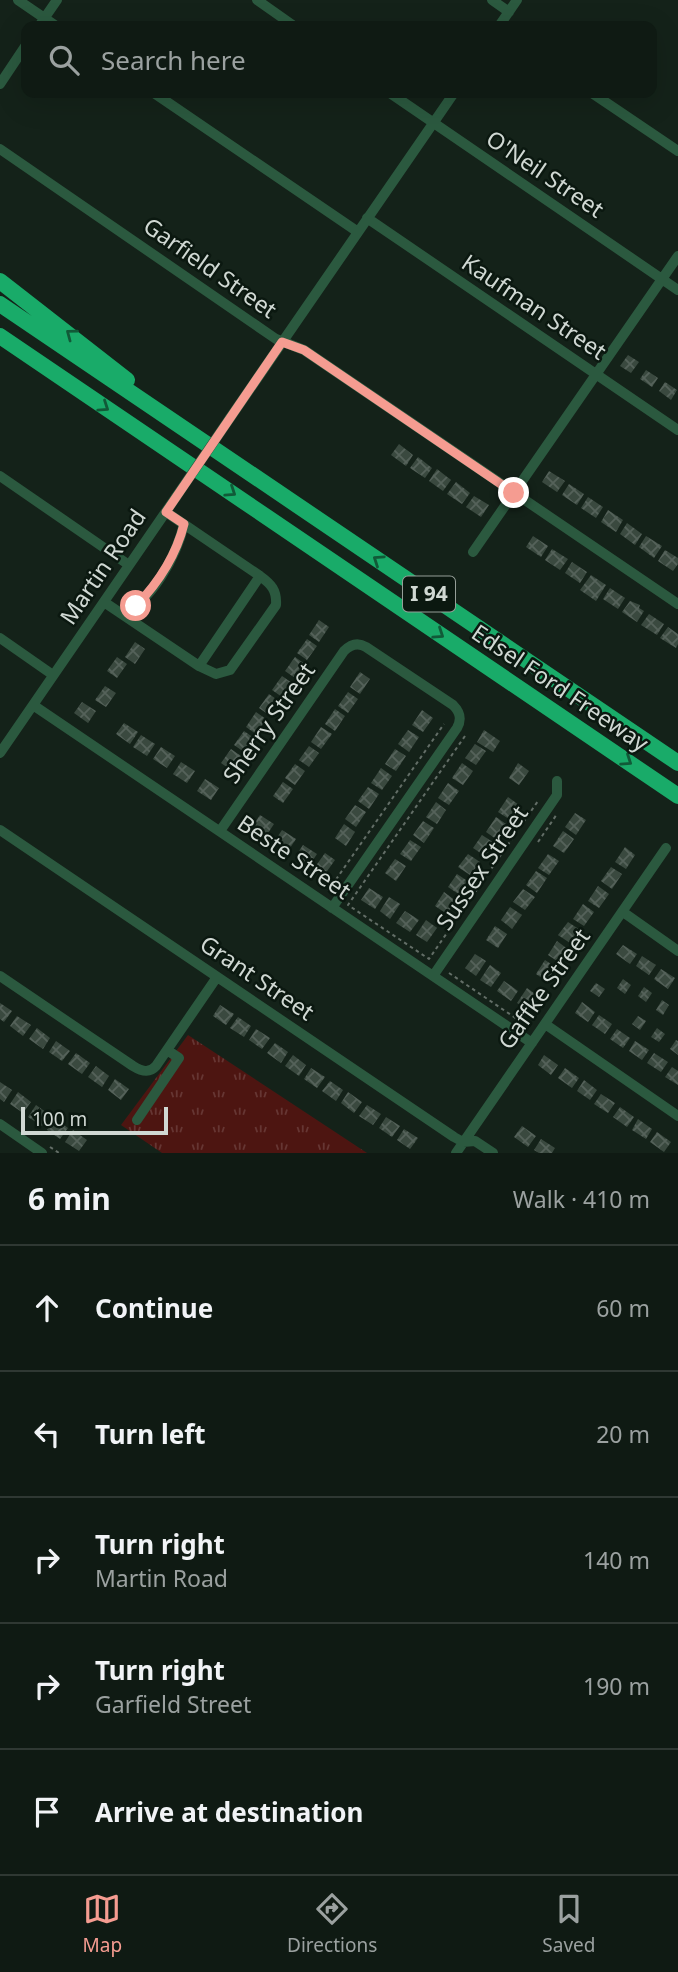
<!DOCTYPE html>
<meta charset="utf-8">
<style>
body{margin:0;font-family:"Noto Sans",sans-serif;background:#1d2721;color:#f1f3f6}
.scale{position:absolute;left:21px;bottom:18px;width:147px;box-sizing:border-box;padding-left:7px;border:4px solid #d0d8d3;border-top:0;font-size:19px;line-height:24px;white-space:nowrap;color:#d0d8d3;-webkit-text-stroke:5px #0b1810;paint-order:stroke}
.stop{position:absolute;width:21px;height:21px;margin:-16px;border:5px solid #f59c91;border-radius:50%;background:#fff}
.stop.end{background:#f59c91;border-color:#fff;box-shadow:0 2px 7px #0008}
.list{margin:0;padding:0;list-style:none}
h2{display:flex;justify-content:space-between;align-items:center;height:91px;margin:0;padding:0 28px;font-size:30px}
h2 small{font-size:23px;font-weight:400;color:#9ba1a0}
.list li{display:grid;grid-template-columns:46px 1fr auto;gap:21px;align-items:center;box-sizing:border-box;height:126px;padding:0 28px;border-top:2px solid #2f3833}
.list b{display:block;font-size:26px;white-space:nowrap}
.list p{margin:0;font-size:23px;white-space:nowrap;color:#9ba1a0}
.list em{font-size:23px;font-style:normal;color:#9ba1a0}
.icon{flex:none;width:38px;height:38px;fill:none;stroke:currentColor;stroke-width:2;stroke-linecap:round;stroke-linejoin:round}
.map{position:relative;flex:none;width:678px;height:1153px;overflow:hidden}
.search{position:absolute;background:#0f1a13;box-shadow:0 7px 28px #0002;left:21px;right:21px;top:21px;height:77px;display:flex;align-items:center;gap:18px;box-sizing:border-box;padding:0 24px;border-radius:14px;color:#9ba1a0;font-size:26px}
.sheet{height:721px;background:#0f1a13}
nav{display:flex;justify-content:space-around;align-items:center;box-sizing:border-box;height:98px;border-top:2px solid #2f3833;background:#0f1a13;font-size:19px;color:#9ba1a0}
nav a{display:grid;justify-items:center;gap:4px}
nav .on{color:#f59c91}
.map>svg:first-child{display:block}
</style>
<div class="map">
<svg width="678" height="1153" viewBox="0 0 678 1153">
<defs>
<pattern id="grass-tufts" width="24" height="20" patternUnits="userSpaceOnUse" patternTransform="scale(1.75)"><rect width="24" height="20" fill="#4d1511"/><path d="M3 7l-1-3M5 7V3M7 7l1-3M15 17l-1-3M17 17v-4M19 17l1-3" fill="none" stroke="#663633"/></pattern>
<pattern id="building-cross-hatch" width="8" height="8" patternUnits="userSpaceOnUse" patternTransform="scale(1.75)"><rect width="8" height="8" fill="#3a493f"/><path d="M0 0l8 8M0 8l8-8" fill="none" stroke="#55625a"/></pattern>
</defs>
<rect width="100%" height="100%" fill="#142219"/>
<path fill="url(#grass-tufts)" d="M 188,1035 L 367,1153 L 162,1153 L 121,1125 Z"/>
<path fill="url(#building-cross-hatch)" d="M 628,355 L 639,362 L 631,373 L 620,366 Z
M 646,370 L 658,378 L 652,387 L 640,379 Z
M 665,382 L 677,390 L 671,400 L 659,391 Z
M 399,444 L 413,455 L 406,466 L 391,455 Z
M 418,457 L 432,468 L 425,478 L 410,468 Z
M 437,469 L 451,480 L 443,491 L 429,481 Z
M 549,471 L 565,481 L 557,492 L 542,482 Z
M 456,482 L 470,493 L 462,504 L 447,494 Z
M 569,484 L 584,494 L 577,505 L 562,495 Z
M 474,496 L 489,505 L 481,517 L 466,507 Z
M 588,497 L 603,507 L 596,518 L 581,508 Z
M 608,510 L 623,520 L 616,532 L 601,522 Z
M 627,523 L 642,534 L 635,545 L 620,534 Z
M 533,536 L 548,546 L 541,557 L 526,547 Z
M 646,536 L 662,546 L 654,558 L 639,547 Z
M 552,549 L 568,559 L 560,570 L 545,560 Z
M 665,550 L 678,558 L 678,564 L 673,571 L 658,561 Z
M 572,562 L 587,572 L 580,583 L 565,573 Z
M 591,575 L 606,585 L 596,601 L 580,590 Z
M 610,588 L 625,598 L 618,609 L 603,599 Z
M 630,601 L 640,605 L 639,608 L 644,611 L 637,622 L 622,612 Z
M 649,614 L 664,624 L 657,635 L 641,625 Z
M 319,620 L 329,627 L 319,642 L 309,635 Z
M 668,627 L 678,634 L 678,644 L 676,648 L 660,638 Z
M 307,639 L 317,646 L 307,660 L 297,653 Z
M 135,642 L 145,649 L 135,664 L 125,657 Z
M 117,657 L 127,664 L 117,678 L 107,671 Z
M 295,657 L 305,664 L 295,678 L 285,671 Z
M 360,672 L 370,679 L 360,694 L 350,687 Z
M 282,676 L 292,683 L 282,697 L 272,690 Z
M 105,686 L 116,693 L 106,707 L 95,700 Z
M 348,692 L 358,699 L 348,713 L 338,706 Z
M 269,694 L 279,701 L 269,715 L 259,708 Z
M 82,702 L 96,711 L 88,723 L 74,713 Z
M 335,709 L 345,716 L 335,731 L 325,724 Z
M 422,710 L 433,718 L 423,732 L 412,725 Z
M 256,712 L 266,719 L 256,734 L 246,727 Z
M 124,723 L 138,732 L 130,744 L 116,734 Z
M 321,727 L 332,734 L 321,749 L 311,742 Z
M 408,730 L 419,737 L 409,752 L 398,744 Z
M 484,730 L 500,741 L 493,752 L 477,742 Z
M 244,731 L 254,738 L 244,752 L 234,745 Z
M 141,735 L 155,744 L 147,756 L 133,747 Z
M 475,744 L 486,751 L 476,765 L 465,758 Z
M 309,746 L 319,753 L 309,767 L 299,760 Z
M 161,747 L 175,756 L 167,768 L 153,759 Z
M 231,749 L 241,756 L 231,770 L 221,763 Z
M 395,749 L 406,756 L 396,771 L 385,764 Z
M 181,762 L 195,771 L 187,783 L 173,774 Z
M 462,763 L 473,771 L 463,785 L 452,778 Z
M 518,763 L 529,771 L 519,785 L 509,778 Z
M 295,764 L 305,771 L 295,785 L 285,778 Z
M 381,768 L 392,776 L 382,790 L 371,783 Z
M 205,779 L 219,788 L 211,800 L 197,791 Z
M 283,782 L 293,789 L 283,803 L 273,796 Z
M 448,783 L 459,791 L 449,805 L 438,798 Z
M 368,787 L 379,794 L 369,809 L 358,801 Z
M 508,797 L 519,805 L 509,819 L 498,812 Z
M 436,802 L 446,810 L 437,824 L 426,817 Z
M 355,805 L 366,812 L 356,827 L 345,819 Z
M 575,813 L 586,820 L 576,835 L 565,827 Z
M 260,815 L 274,824 L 266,836 L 252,827 Z
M 496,817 L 506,824 L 496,839 L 486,832 Z
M 423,821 L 434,828 L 424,843 L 413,835 Z
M 344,824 L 355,832 L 346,846 L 335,838 Z
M 282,830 L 296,839 L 288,851 L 274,842 Z
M 563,831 L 574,839 L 564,853 L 553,846 Z
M 482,835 L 494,843 L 485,856 L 473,848 Z
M 410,840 L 421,847 L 411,861 L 400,854 Z
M 303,845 L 317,854 L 309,866 L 295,857 Z
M 625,847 L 635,855 L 626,869 L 615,862 Z
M 325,853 L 335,860 L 325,874 L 315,867 Z
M 468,854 L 480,862 L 470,875 L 458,867 Z
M 548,854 L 559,861 L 549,875 L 538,868 Z
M 395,859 L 406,866 L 396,881 L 385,873 Z
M 611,867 L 622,874 L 612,889 L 601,881 Z
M 536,871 L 547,878 L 537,893 L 526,885 Z
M 457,874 L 469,882 L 460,895 L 448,887 Z
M 598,886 L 609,894 L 599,908 L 588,901 Z
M 369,888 L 383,897 L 375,909 L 361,900 Z
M 523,889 L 535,897 L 525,910 L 513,902 Z
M 444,892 L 456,901 L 447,914 L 435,906 Z
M 389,897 L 400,904 L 390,919 L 380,911 Z
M 583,904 L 594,912 L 584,926 L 573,919 Z
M 510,907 L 522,915 L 512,929 L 501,920 Z
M 405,911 L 419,920 L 410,932 L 396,923 Z
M 426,920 L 437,928 L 427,942 L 416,935 Z
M 568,922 L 580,930 L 570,943 L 558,935 Z
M 495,926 L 507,934 L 498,948 L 486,940 Z
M 557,941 L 569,950 L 560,963 L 548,955 Z
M 623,945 L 637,954 L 630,964 L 616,954 Z
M 475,954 L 486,961 L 476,976 L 465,968 Z
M 642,956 L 656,965 L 649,975 L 636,966 Z
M 545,960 L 557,968 L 548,982 L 536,974 Z
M 490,965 L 501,973 L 491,987 L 480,980 Z
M 661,969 L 675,978 L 668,989 L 654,979 Z
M 623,979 L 631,985 L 625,994 L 617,988 Z
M 504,981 L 518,991 L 511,1001 L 497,991 Z
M 596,983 L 605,989 L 599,997 L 590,991 Z
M 644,987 L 652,993 L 646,1002 L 638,996 Z
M 527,988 L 538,996 L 528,1010 L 517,1003 Z
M 662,1000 L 669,1005 L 663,1015 L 656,1010 Z
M 582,1002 L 595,1012 L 588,1022 L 575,1013 Z
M 0,1003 L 12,1011 L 4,1022 L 0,1019 Z
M 220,1005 L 234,1014 L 226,1025 L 213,1016 Z
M 599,1015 L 612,1024 L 605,1034 L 592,1025 Z
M 17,1016 L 31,1025 L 23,1036 L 10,1026 Z
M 638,1016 L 646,1021 L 640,1030 L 632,1024 Z
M 238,1017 L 251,1026 L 244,1037 L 230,1028 Z
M 37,1028 L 50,1038 L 43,1049 L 29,1039 Z
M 657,1028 L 665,1034 L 659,1042 L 651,1037 Z
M 256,1029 L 270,1038 L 262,1049 L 249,1040 Z
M 617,1029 L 630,1038 L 623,1048 L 610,1039 Z
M 676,1040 L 678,1041 L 678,1055 L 670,1049 Z
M 56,1041 L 70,1051 L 62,1061 L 49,1052 Z
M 635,1041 L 649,1050 L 642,1060 L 629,1051 Z
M 275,1043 L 288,1052 L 281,1063 L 267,1053 Z
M 76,1053 L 90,1063 L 82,1074 L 68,1064 Z
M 654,1053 L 668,1062 L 661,1072 L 647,1063 Z
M 293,1055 L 306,1065 L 299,1076 L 285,1066 Z
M 544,1055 L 558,1065 L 551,1075 L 538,1065 Z
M 96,1066 L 109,1076 L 102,1087 L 88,1077 Z
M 672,1067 L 678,1071 L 678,1085 L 665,1077 Z
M 311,1068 L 325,1077 L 317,1088 L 304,1079 Z
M 565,1068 L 579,1078 L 572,1088 L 558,1078 Z
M 115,1079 L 129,1089 L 121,1100 L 108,1090 Z
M 584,1080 L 597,1090 L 590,1100 L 577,1091 Z
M 330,1081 L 343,1090 L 336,1101 L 322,1091 Z
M 0,1082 L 12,1090 L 4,1102 L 0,1099 Z
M 18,1092 L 31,1102 L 23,1113 L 10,1104 Z
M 348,1092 L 362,1102 L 354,1113 L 341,1103 Z
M 601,1094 L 615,1103 L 608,1113 L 594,1104 Z
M 36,1105 L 50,1115 L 42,1126 L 28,1117 Z
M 367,1105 L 381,1114 L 373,1125 L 359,1116 Z
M 620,1107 L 634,1117 L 627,1127 L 613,1117 Z
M 386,1117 L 400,1126 L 392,1137 L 379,1128 Z
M 55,1118 L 68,1128 L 60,1139 L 47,1130 Z
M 638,1119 L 652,1129 L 646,1139 L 632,1130 Z
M 522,1126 L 536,1136 L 528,1147 L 514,1137 Z
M 404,1129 L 418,1138 L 410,1149 L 397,1140 Z
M 73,1130 L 87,1140 L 79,1151 L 65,1142 Z
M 657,1132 L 671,1142 L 664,1152 L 650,1142 Z
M 541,1139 L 555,1148 L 552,1153 L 539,1153 L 534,1150 Z"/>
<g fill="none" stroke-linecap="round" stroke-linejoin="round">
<path stroke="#636e67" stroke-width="2" stroke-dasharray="3.5 3.5" stroke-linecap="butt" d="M 465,736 L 348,905 L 429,959 L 538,801
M 538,842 L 557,814
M 328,891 L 444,724
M 449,973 L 517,1019
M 50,1147 L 59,1153"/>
<path stroke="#2b593f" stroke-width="10" d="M 18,0 L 56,26
M 257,0 L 294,26
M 492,0 L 509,12
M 39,26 L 57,0
M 499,26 L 517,0
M 0,84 L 26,45
M 154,93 L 358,232
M 390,93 L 678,290
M 592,93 L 678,151
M 0,149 L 276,339 L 304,350 L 678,604
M 367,218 L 678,430
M 230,418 L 454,93
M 0,476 L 129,565
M 473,552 L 678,256
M 104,602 L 199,666 L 260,576 L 166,512
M 121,613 C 152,603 177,554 184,524
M 0,638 L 53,675
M 199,666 L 216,674 L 230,670 L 276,605 C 277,590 271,584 260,576
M 33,705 L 532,1043
M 0,753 L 176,497
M 0,830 L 454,1137 L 463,1142 L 475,1141 L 493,1153
M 220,831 L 344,651 C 351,644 358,642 366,647 L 453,705 C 460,712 462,719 457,728 L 332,908
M 623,912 L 678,951
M 0,976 L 133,1066 C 141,1071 149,1074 156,1066 L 217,977
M 433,976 L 557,795 L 557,781
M 545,1024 L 678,1116
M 137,1120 L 179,1058 L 167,1050
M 0,1124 L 42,1153
M 456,1153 L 666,848"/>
<path stroke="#19ab69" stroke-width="16" d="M 0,281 L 127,380
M 0,304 L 678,763
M 0,336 L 678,796"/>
<path stroke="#2b593f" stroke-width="10" d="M 176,497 L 230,418"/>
</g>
<defs><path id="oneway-chevron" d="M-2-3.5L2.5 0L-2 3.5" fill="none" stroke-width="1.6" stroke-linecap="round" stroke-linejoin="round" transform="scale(1.75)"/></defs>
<g stroke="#115a38">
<use href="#oneway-chevron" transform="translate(71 334) rotate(-143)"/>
<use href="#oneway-chevron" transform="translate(104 407) rotate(34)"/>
<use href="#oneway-chevron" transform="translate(231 492) rotate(34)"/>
<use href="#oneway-chevron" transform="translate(378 560) rotate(-146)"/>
<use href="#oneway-chevron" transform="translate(439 634) rotate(34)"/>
<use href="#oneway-chevron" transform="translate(627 761) rotate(34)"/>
</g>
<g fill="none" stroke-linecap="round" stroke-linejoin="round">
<path stroke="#f59c91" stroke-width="9" d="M 136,606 C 159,582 176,556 184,524 L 166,512 L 282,342 L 304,350 L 514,493"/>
</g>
<g text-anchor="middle" stroke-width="5" stroke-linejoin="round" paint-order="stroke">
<rect fill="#0b1810" stroke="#959e98" stroke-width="2" x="403" y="576.5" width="52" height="35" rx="5"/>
<g font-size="21" font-weight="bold" fill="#d0d8d3">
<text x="429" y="601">I 94</text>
</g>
<g font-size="23" fill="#d0d8d3" stroke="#0b1810">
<text transform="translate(545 174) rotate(34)" y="8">O'Neil Street</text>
<text transform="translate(210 268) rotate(35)" y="8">Garfield Street</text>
<text transform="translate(534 307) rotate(34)" y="8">Kaufman Street</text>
<text transform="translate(103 567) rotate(-56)" y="8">Martin Road</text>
<text transform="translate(560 688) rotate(34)" y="8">Edsel Ford Freeway</text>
<text transform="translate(269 723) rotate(-55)" y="8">Sherry Street</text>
<text transform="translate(294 857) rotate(34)" y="8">Beste Street</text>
<text transform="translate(482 868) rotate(-56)" y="8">Sussex Street</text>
<text transform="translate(257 978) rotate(34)" y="8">Grant Street</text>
<text transform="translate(544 989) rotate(-55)" y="8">Gaffke Street</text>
</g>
</g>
</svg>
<div class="scale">100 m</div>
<div class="stop" style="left:136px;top:606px"></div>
<div class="stop end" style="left:514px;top:493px"></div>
<div class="search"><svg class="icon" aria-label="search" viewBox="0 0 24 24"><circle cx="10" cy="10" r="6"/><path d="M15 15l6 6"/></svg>Search here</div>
</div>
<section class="sheet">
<h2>6 min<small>Walk · 410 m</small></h2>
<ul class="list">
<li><svg class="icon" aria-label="ahead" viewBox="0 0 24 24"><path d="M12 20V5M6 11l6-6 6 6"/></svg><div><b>Continue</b></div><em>60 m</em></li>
<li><svg class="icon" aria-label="left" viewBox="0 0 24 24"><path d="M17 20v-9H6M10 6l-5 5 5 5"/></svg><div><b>Turn left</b></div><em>20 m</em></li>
<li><svg class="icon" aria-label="right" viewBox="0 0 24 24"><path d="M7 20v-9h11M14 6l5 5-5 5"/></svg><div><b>Turn right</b><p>Martin Road</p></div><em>140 m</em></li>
<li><svg class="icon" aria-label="right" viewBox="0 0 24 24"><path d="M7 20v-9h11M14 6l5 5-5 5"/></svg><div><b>Turn right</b><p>Garfield Street</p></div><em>190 m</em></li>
<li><svg class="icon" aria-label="arrive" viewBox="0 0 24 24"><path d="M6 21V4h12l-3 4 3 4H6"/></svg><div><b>Arrive at destination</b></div></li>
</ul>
</section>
<nav>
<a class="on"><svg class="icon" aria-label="map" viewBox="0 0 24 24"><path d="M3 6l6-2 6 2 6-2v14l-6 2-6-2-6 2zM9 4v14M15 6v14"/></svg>Map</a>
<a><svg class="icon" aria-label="directions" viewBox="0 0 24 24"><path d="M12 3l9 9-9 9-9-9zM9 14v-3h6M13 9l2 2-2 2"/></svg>Directions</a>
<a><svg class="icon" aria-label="saved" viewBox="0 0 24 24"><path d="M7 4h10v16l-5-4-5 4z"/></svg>Saved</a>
</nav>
